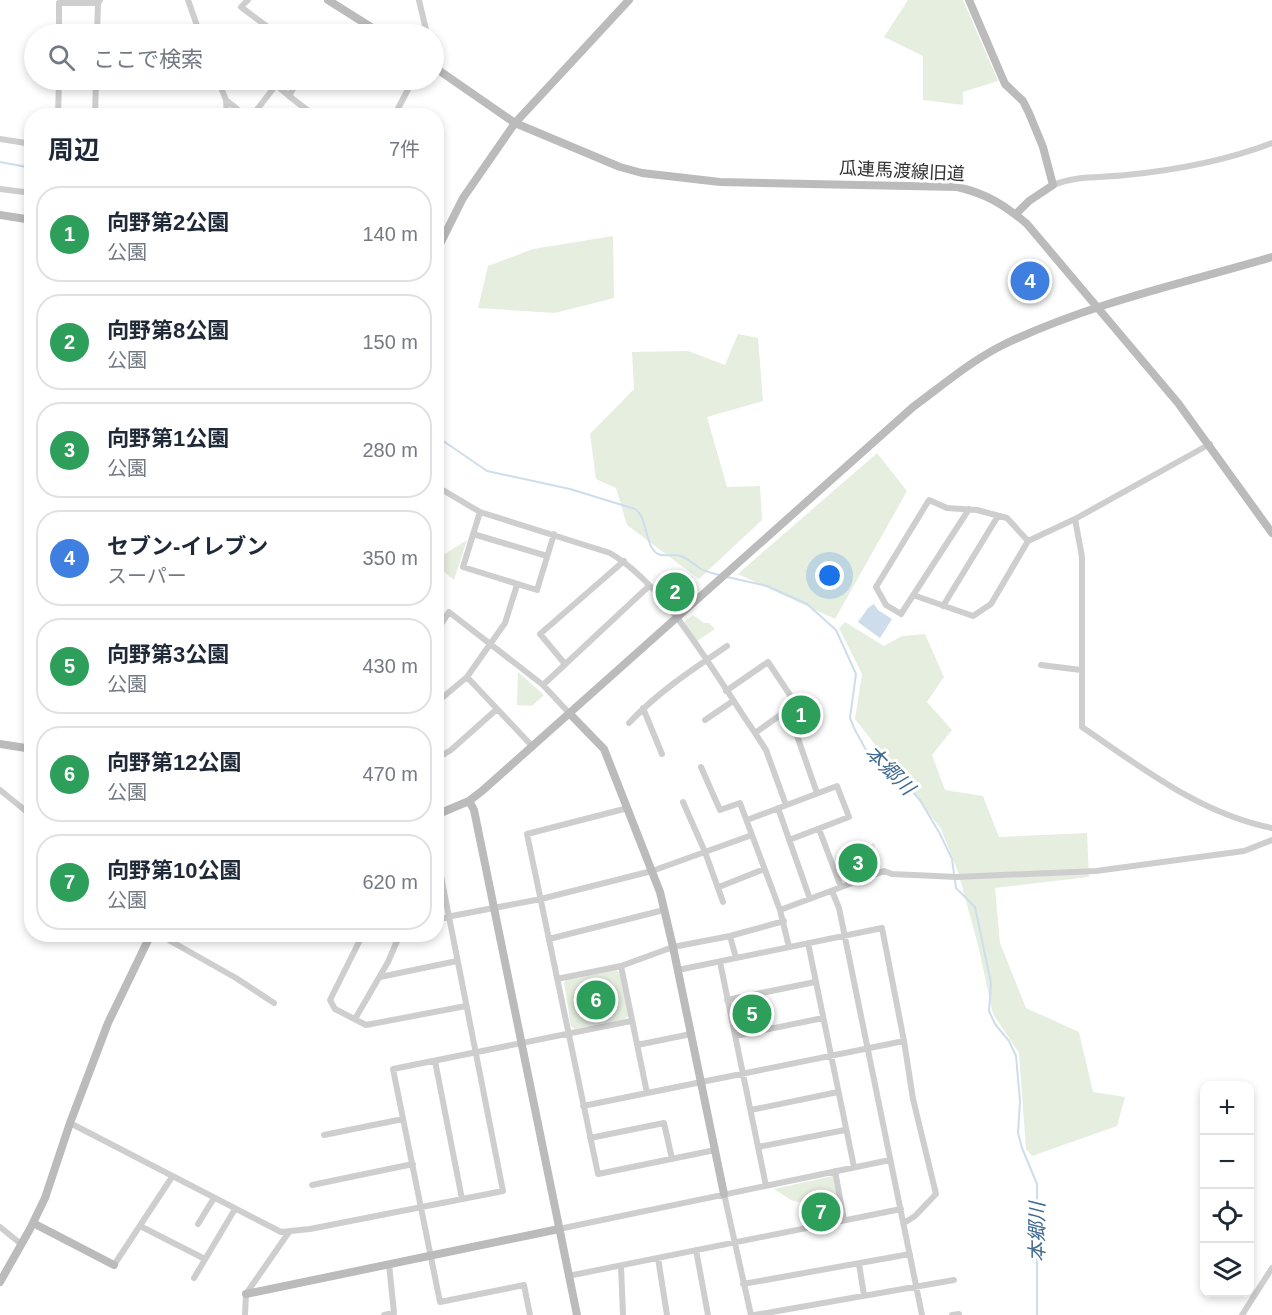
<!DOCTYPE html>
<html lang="ja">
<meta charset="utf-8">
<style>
body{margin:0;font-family:Arial,"Noto Sans JP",sans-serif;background:#f2f2f3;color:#1f2937}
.controls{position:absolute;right:18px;bottom:18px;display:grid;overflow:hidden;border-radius:12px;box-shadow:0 3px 9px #0003}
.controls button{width:54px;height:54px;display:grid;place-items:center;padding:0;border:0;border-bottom:2px solid #e0e1e3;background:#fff;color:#1f2937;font:30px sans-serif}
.you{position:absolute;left:830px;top:576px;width:21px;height:21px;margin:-15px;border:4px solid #fff;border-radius:50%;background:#1a73e8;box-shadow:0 0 0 9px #1a73e833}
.badge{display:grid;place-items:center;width:39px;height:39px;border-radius:50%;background:#1a73e8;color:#fff;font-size:20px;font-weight:700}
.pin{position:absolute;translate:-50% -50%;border:3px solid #fff;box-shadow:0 2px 6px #0006}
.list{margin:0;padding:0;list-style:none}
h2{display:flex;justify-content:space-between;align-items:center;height:78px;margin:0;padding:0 24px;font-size:26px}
h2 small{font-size:20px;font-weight:400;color:#747a83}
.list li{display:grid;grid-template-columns:39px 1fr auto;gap:18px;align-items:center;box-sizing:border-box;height:96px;margin:0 12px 12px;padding:0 12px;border:2px solid #e0e1e3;border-radius:24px}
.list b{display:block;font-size:22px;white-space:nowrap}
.list p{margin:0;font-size:20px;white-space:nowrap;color:#747a83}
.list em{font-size:20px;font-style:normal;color:#747a83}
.icon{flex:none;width:33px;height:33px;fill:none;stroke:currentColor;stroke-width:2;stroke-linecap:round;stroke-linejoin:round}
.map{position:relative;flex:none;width:1272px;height:1315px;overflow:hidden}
.search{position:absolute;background:#fff;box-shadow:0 3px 9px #0003;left:24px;top:24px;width:420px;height:66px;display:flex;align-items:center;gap:15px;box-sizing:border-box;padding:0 21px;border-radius:33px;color:#747a83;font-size:22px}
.panel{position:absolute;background:#fff;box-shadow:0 3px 9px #0003;left:24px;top:108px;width:420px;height:834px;border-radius:24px}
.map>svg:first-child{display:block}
</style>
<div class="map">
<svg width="1272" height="1315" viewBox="0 0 1272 1315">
<rect width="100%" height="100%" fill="#fff"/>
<path fill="#e6eee0" d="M 908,0 L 963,0 L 998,81 L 963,92 L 963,105 L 923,100 L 923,56 L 884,37 Z
M 613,236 L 614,298 L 555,313 L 478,308 L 488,266 L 533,249 Z
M 738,334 L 758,338 L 763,401 L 707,417 L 727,487 L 760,486 L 762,520 L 699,579 L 627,525 L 616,488 L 596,479 L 590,434 L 634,389 L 632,352 L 688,351 L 725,365 Z
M 877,453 L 907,491 L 835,619 L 738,574 Z
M 467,540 L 454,580 L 437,566 L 437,559 Z
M 675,576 L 692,593 L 675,609 L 658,591 Z
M 693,615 L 704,623 L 709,623 L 715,629 L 697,641 L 684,622 Z
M 845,622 L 884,646 L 902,636 L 925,634 L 944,677 L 927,702 L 952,730 L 932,755 L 945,790 L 983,796 L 999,837 L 1087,833 L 1089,877 L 995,888 L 1000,943 L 1026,1008 L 1079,1032 L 1093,1092 L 1125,1097 L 1117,1126 L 1032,1156 L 1026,1149 L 1019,1053 L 993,1014 L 978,945 L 958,872 L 941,829 L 855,719 L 862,674 L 839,628 Z
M 518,672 L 544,695 L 532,706 L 517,705 Z
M 874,843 L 880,868 L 845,881 L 835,857 Z
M 616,970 L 621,973 L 629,1016 L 624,1019 L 575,1029 L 571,1026 L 564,983 L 566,980 Z
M 765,996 L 771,1025 L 739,1031 L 733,1003 Z
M 833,1176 L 841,1213 L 791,1200 L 774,1189 Z"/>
<path fill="#ceddec" d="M 874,604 L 878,610 L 892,619 L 880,638 L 858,622 L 868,608 Z"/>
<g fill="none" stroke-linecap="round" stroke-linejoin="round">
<path stroke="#ceddec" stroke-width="2" d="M 0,162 L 32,168
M 436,436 L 487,471 L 570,489 L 635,509 C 646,516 645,537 652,548 C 660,561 670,552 681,556 C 689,559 694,565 701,569 C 706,572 713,573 719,575
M 727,577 L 767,586 L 807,604 L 836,630 L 856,674 L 850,718 L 855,730 L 866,750 L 901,779 L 920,800 L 940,834 L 952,859 L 956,888 L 975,907 L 991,983 L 989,1011 L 995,1024 L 1009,1041 L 1016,1056 L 1020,1101 L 1018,1133 L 1022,1148 L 1037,1184 L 1037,1315"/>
<path stroke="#cecece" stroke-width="6" d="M 188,0 L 200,34
M 248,0 L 241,7 L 277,34
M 419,0 L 427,34
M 59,34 L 59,3 L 98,3
M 97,34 L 98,3 L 100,0
M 218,80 L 226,100 L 227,116
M 298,80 L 289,96 L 315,116
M 276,85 L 289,96
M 226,100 L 246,116
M 58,116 L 59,80
M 95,116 L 96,80
M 252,116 L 276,85 L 268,80
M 394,116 L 413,80
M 0,139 L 32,144
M 1053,185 C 1078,175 1100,178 1126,175 C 1177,170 1225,161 1272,143
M 0,189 L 32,193
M 1210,444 L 1075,519 L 1082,557 L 1082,727 C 1141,767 1200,814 1272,828
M 436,486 L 480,512 L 610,553 C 668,587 716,677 755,733 L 766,750 L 786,805
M 969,509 L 901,614 L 886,605 L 876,587 L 929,500 L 947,508 L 977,510 L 1007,518 L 1028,541 L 1075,519
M 480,512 L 463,567 L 537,590 L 554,534
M 473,534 L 547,556
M 913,595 L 973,616 L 991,604 L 1028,541
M 943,606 L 998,516
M 436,632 L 449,612 L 543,685 L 570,714
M 565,664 L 540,634 L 624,561
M 1041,665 L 1081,670
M 467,677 L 533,747
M 543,685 L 649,586
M 726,691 L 768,662 L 796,704 L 755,733
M 436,703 L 467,677 L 505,623 L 517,585
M 643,708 L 662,754
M 788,710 L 817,793
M 705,720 L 733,701
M 629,723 C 658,692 693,669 727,646
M 436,759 L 451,750 L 497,709
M 701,767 L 720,810 L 740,803 L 780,910 L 789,947
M 0,790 L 32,816
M 683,802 L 705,852 L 723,902
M 628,808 L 527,834 L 598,1174 L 715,1150
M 778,808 L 810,899
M 747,820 L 837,786 L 849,817 L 789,840
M 819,829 L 841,887
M 719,887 L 764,869
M 832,891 L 839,908 L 922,1315
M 780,910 L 884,871 L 892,874 L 957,877 L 1096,871 L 1244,851 L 1272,840
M 436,919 L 541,899 L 652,871 L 752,835
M 158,934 L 236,978 L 274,1003
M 363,934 L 330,1000 L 335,1009 L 366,1025 L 466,1006
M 730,936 L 736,958
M 549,939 L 664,910
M 808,943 L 854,1167
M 720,962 L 766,1186
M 621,966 L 647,1093
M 678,970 L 882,928 L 904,1041 L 913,1099 L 936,1194 L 915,1216 L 904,1223
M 380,977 L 457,961
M 557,979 L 621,966 L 673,947 L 730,936 L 784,921
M 727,1000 L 815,982
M 355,1019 L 388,962 L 400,934
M 735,1036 L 823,1018
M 637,1045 L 691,1034
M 435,1061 L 462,1199
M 583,1106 L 904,1041
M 751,1110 L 838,1092
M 70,1123 L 281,1232 L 310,1229 L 503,1191 L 439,866 L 436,866
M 324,1135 L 403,1119
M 590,1138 L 664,1123 L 672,1159
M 758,1147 L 845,1130
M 835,1171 L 844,1220
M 312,1185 L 413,1164
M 724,1194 L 751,1315
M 198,1224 L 214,1198
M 140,1226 L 205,1259
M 0,1227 L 21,1244
M 559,1229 L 890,1160
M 696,1250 L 708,1315
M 658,1258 L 667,1315
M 859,1264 L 864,1295
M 114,1265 L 172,1177
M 621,1266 L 623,1315
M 568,1276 L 901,1209
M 194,1278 L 235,1209
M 743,1284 L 910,1254
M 245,1315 L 246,1294 L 289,1232
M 384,1315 L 394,1313 L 389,1264
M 530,1315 L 524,1285 L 440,1302 L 393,1069 L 631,1021
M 755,1315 L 954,1280
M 952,1315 L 959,1314
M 1242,1315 L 1272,1268"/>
<path stroke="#bbb" stroke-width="8" d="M 328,0 L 382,34
M 969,0 L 1005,84 L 1023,101 L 1029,113 L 1043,147 L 1053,185 L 1029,201 L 1016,214
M 434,67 L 515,123 L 620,167 L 642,173 L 720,182 L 957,187 C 985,193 1005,205 1027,224 L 1178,403 L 1272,533
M 0,215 L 32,220
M 436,252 L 463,198 L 515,123 L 629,0
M 570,714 L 604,749 L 660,892 L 673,947 L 724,1194
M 0,744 L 32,749
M 469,801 L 474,810 L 577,1315
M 436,815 L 469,801 L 482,791 L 913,407 C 943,385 973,359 1007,343 C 1091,303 1184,283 1272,257
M 33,1223 L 114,1265
M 0,1282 L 30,1229 L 45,1198 L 70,1123 L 108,1023 L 151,934
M 246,1294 L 559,1229"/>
</g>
<g text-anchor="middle" stroke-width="6" stroke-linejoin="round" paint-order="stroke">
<g font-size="18" fill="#313131" stroke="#fff">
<text transform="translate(902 171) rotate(3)" y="6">瓜連馬渡線旧道</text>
</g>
<g font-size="20" font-style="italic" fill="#406b93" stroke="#fff">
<text transform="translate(890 770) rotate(45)" y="7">本郷川</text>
<text transform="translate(1037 1232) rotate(-90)" y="7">本郷川</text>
</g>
</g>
</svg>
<div class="controls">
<button>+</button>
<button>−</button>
<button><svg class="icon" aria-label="locate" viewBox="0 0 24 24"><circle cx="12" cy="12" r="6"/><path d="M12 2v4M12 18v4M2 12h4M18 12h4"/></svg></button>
<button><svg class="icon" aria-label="layers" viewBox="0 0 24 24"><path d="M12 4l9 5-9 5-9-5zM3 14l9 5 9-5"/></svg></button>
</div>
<div class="you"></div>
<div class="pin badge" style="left:801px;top:715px;background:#2e9e5b">1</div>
<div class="pin badge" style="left:675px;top:592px;background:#2e9e5b">2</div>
<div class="pin badge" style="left:858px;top:863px;background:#2e9e5b">3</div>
<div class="pin badge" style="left:1030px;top:281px;background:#3f7fe0">4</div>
<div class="pin badge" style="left:752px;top:1014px;background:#2e9e5b">5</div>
<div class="pin badge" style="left:596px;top:1000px;background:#2e9e5b">6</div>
<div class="pin badge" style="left:821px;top:1212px;background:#2e9e5b">7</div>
<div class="search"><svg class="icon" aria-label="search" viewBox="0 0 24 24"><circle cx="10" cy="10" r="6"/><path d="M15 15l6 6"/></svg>ここで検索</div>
<section class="panel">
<h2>周辺<small>7件</small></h2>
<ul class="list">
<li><span class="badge" style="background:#2e9e5b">1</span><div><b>向野第2公園</b><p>公園</p></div><em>140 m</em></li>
<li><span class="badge" style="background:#2e9e5b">2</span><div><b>向野第8公園</b><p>公園</p></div><em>150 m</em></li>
<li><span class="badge" style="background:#2e9e5b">3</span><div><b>向野第1公園</b><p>公園</p></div><em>280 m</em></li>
<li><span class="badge" style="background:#3f7fe0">4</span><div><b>セブン-イレブン</b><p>スーパー</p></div><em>350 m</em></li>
<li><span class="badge" style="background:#2e9e5b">5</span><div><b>向野第3公園</b><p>公園</p></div><em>430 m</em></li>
<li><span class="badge" style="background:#2e9e5b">6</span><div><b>向野第12公園</b><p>公園</p></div><em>470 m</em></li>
<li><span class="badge" style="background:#2e9e5b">7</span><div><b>向野第10公園</b><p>公園</p></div><em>620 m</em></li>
</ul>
</section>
</div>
